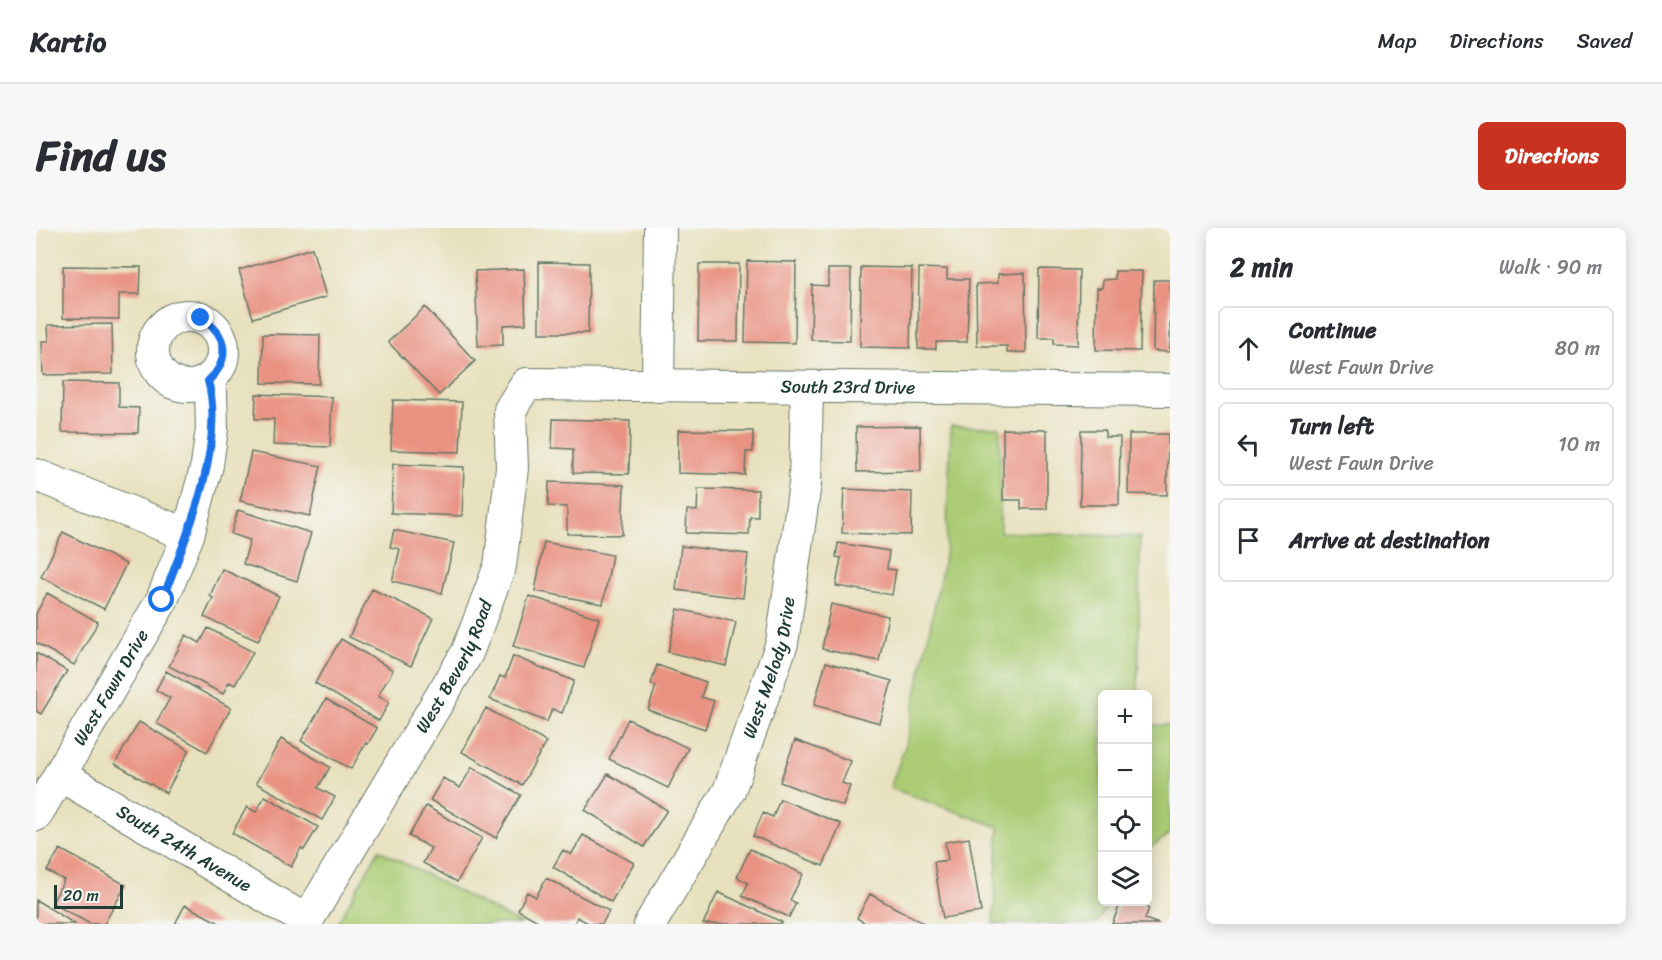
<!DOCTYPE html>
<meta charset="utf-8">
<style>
body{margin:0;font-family:Sriracha,sans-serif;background:#f7f7f7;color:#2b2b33}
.controls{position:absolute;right:18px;bottom:18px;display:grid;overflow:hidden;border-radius:9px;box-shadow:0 3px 15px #0003}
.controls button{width:54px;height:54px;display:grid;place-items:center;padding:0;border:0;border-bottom:2px solid #e1e1e2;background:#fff;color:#2b2b33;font:30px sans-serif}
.scale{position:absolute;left:18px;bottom:15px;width:69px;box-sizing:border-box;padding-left:6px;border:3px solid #1f3d34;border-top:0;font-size:16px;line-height:21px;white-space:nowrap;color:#1f3d34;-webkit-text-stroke:4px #f6f6f2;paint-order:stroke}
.stop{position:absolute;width:18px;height:18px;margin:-14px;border:4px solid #1a73e8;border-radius:50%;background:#fff}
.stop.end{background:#1a73e8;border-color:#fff;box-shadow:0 2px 6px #0008}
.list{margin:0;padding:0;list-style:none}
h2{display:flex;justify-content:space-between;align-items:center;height:78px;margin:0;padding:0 24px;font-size:26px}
h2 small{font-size:20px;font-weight:400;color:#7c7c81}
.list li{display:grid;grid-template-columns:39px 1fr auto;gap:18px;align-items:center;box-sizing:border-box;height:84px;margin:0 12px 12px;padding:0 12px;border:2px solid #e1e1e2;border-radius:9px}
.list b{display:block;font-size:22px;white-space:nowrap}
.list p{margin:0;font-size:20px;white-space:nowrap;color:#7c7c81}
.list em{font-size:20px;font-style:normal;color:#7c7c81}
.icon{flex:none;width:33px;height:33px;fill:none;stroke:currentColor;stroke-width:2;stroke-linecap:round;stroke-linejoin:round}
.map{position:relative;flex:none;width:1134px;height:696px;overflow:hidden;border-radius:9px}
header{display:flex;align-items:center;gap:36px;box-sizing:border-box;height:84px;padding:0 30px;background:#fff;border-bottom:2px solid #e1e1e2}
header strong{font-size:28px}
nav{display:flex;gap:33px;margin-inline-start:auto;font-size:21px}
.intro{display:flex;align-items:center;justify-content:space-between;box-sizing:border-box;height:144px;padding:0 36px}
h1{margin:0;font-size:42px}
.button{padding:15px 27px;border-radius:9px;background:#c8321e;color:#fff;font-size:21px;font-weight:700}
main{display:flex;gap:36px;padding:0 36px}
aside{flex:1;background:#fff;border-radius:9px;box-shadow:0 3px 15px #0003}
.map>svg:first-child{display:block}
</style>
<header>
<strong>Kartio</strong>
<nav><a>Map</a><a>Directions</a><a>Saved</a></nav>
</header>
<div class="intro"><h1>Find us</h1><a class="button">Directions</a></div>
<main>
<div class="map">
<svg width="1134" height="696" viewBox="0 0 1134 696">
<rect width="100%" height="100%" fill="#f6f6f2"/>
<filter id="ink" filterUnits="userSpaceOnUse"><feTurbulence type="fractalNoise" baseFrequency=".0167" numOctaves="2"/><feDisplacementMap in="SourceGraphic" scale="12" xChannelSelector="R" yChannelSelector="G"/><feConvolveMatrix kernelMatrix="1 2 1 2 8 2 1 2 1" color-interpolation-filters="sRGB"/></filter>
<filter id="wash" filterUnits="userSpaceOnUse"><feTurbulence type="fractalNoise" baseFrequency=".008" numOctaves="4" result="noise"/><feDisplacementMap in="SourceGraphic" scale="24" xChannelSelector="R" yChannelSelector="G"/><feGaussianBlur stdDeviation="1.35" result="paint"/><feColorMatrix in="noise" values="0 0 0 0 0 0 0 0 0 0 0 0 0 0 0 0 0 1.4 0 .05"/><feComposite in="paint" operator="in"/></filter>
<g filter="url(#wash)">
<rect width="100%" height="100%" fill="#e8e1be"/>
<path fill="#abcc75" stroke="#658454" stroke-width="1.5" d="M 915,198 L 964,199 L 964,304 L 1104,309 L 1102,466 L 1066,466 L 1066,674 L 1074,674 L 1060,696 L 957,696 L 963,599 L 854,560 L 870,516 L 910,322 Z
M 1112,494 L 1115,497 L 1134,497 L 1134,606 L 1112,621 Z
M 343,622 L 485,696 L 301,696 Z"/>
<g id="blocks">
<path fill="#e99282" d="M 276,20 L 290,69 L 217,90 L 203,42 Z
M 711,33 L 760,34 L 759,115 L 709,114 Z
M 503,34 L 553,35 L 552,105 L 503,105 Z
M 663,36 L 703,36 L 702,113 L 662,113 Z
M 27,38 L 105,39 L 104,66 L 83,66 L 83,91 L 27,90 Z
M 825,39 L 876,40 L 874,120 L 824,119 Z
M 883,40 L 911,41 L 911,51 L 933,51 L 931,114 L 900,114 L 900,121 L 882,121 Z
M 488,41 L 490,96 L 467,97 L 467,117 L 442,118 L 439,43 Z
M 792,41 L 815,41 L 814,113 L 775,112 L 776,57 L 792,58 Z
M 1003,41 L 1043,42 L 1042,117 L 1018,116 L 1018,110 L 1002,110 Z
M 1079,43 L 1106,43 L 1104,123 L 1060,122 L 1061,60 L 1066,60 L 1067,52 L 1079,51 Z
M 989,45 L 990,124 L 971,125 L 971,118 L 941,118 L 940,56 L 962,55 L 962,46 Z
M 1118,52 L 1134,52 L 1134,124 L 1117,123 Z
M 389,79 L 439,133 L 403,167 L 352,114 Z
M 76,96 L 77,146 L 7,147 L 6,113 L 13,113 L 12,97 Z
M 227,106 L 284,107 L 283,156 L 226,155 Z
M 27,154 L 83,155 L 83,179 L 103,180 L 102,205 L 26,204 Z
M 220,166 L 296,169 L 294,219 L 237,217 L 238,191 L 219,191 Z
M 357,172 L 426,174 L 424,224 L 355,222 Z
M 517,191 L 594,193 L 593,246 L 537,245 L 537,221 L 516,220 Z
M 884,198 L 885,243 L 821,244 L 820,199 Z
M 967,201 L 1011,202 L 1011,281 L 985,281 L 985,272 L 967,272 Z
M 642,202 L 717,203 L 717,224 L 710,224 L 709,247 L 642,245 Z
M 1045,202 L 1069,202 L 1069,209 L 1084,209 L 1083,277 L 1044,277 Z
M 1093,206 L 1132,206 L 1131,267 L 1092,266 Z
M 215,224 L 285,238 L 274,288 L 204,273 Z
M 357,236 L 428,239 L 426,288 L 355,285 Z
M 513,254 L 588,257 L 586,307 L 531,306 L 531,279 L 512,278 Z
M 662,261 L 722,262 L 722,289 L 714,289 L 713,307 L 650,305 L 651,282 L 661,283 Z
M 808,261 L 876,264 L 875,307 L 806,305 Z
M 202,282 L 275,305 L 261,353 L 207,336 L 214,312 L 195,306 Z
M 358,302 L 418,315 L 406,365 L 356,353 L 364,321 L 354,319 Z
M 27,304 L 90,336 L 68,381 L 5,349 Z
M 508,314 L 576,327 L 567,376 L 499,363 Z
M 802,315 L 853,323 L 851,341 L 860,342 L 856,367 L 800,358 L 805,330 L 800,329 Z
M 645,318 L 712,326 L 707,370 L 640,362 Z
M 186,341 L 243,368 L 222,413 L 168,389 L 177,370 L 174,368 Z
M 336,361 L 397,390 L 375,438 L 313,409 Z
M 11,365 L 62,394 L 38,437 L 0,415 L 0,386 Z
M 493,368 L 563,390 L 548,440 L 477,418 Z
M 795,376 L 852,388 L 843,433 L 786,421 Z
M 642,381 L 700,394 L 690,438 L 632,424 Z
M 172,400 L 217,424 L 199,457 L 193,454 L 187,466 L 133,438 L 150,407 L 164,415 Z
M 305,411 L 357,442 L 342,468 L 353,474 L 343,493 L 279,455 Z
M 0,425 L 31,443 L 5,486 L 0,483 Z
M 477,428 L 538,453 L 526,485 L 516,481 L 511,494 L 454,471 L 464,448 L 469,450 Z
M 790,434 L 856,453 L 844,495 L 778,477 Z
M 621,437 L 670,454 L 665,469 L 678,473 L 669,501 L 612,482 L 620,458 L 615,456 Z
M 130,443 L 195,480 L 171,524 L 120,495 L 134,470 L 120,462 Z
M 290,471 L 341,500 L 332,516 L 330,515 L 315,541 L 265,513 Z
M 450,480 L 510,514 L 486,557 L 426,524 Z
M 592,491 L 652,520 L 632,560 L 573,531 Z
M 103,494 L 153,522 L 130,565 L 79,536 Z
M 245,511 L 294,539 L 282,560 L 299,569 L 286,592 L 220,555 Z
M 759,512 L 815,533 L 806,555 L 814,558 L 807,578 L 744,554 Z
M 436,539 L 485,567 L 460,610 L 394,572 L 407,550 L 424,560 Z
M 572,546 L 631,582 L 608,619 L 549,582 Z
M 229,568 L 282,599 L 268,622 L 265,620 L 255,639 L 196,605 L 211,579 L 220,584 Z
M 744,571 L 805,596 L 787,638 L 717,608 L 727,585 L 737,589 Z
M 390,578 L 446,610 L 421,654 L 387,635 L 395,620 L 373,608 Z
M 547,607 L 598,635 L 575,674 L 517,639 L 527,622 L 535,627 Z
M 933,610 L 945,684 L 907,690 L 898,634 L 912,632 L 909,614 Z
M 24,621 L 90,657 L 68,696 L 54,696 L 16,675 L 28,652 L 11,643 Z
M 714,621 L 767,646 L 754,672 L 760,675 L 753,689 L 706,668 L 712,655 L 701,649 Z
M 510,650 L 573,683 L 566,696 L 554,696 L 541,689 L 538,696 L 507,696 L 482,682 L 491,664 L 500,669 Z
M 682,664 L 746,694 L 745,696 L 667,696 Z
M 834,666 L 889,696 L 829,696 L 829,695 L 821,690 Z
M 0,672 L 39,696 L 0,696 Z
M 1085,674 L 1096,674 L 1113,680 L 1109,691 L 1123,696 L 1076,696 Z
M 149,677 L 185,696 L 139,696 Z"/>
</g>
</g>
<g filter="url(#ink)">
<use href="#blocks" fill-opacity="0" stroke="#657664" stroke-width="1.5"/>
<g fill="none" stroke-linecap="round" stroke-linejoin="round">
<defs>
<g id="minor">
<circle cx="152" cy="123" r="35"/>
<path d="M 622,158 L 624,0"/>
<path d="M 0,247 L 152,307"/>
<path id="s1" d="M 24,547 L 271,693"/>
<path id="s2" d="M 0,587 L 126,372 L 152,307 L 171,237 L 176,201 L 175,165 L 172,153"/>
<path id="s3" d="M 269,696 L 431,425 L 464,338 L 476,240 L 474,182 L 490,156 L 1134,162"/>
<path id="s4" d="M 614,696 L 693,563 L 746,415 L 769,256 L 771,159"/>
</g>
</defs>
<use href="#minor" stroke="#657664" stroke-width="34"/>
<use href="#minor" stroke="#fff" stroke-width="32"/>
</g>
</g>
<g fill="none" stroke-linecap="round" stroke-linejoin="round" filter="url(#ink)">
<path stroke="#1a73e8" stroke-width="8" d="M 126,372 C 150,312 190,217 172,153 C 195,132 192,106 165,90"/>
</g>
<g text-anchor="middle" stroke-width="6" stroke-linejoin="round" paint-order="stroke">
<g font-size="18" fill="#1f3d34" stroke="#f6f6f2">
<text dy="6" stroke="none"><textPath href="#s3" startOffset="918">South 23rd Drive</textPath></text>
<text dy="6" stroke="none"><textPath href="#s3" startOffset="298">West Beverly Road</textPath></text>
<text dy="6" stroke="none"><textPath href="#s4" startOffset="285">West Melody Drive</textPath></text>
<text dy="6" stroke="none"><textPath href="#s2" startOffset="148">West Fawn Drive</textPath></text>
<text dy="6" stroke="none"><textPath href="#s1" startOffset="144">South 24th Avenue</textPath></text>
</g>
</g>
</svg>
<div class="controls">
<button>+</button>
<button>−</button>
<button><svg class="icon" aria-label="locate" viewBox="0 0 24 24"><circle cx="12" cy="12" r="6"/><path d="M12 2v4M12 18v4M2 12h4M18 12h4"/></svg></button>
<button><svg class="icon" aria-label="layers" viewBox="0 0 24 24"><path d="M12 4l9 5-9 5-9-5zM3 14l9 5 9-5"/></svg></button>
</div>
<div class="scale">20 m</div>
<div class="stop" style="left:126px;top:372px"></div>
<div class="stop end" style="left:165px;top:90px"></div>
</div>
<aside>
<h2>2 min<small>Walk · 90 m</small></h2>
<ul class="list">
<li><svg class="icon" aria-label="ahead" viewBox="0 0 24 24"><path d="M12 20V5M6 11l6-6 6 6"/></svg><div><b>Continue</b><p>West Fawn Drive</p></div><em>80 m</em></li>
<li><svg class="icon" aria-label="left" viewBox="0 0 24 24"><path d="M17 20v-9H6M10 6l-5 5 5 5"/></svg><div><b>Turn left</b><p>West Fawn Drive</p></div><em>10 m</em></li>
<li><svg class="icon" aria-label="arrive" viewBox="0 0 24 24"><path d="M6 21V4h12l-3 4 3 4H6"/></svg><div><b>Arrive at destination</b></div></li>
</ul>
</aside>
</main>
